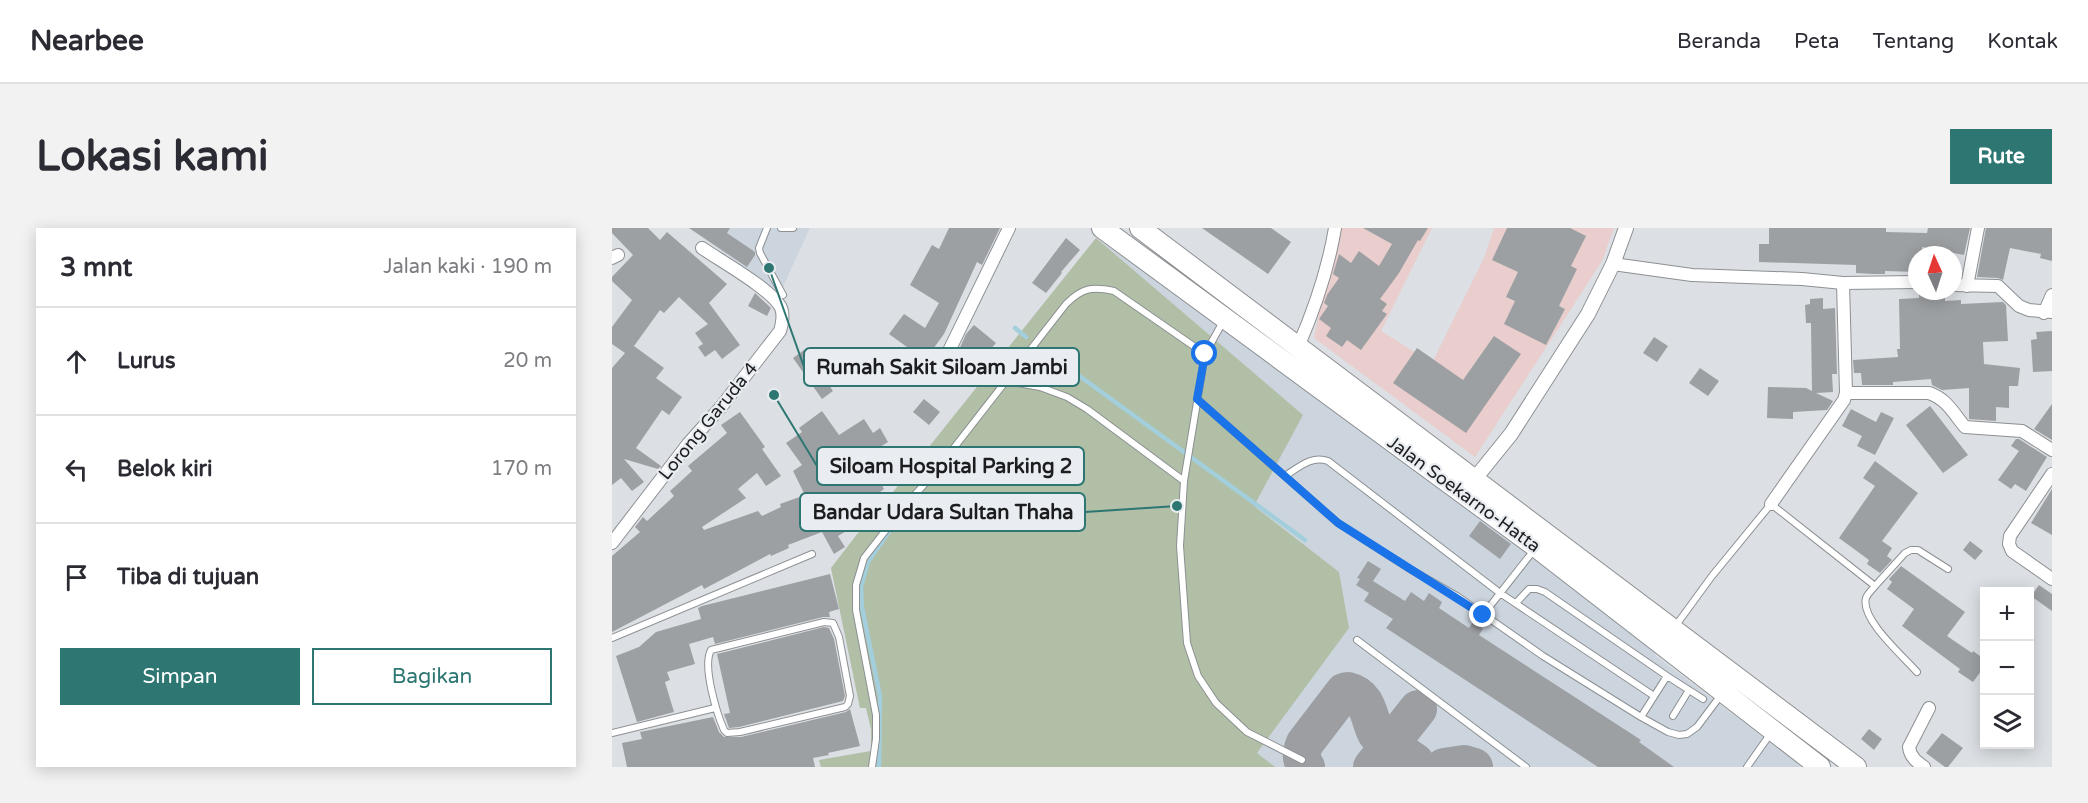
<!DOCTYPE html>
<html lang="id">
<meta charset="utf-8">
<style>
body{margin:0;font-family:"Varela Round",sans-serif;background:#f2f2f3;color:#2b2b33}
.controls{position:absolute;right:18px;bottom:18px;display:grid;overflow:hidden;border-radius:0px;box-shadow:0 3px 15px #0003}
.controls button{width:54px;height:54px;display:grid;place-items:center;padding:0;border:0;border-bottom:2px solid #e1e1e2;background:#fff;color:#2b2b33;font:30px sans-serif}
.compass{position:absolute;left:1296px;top:18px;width:54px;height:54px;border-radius:50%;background:#fff;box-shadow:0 3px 15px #0003;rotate:357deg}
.stop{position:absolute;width:18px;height:18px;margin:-14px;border:4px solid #1a73e8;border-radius:50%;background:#fff}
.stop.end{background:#1a73e8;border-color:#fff;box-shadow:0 2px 6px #0008}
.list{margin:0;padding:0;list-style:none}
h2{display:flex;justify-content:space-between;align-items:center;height:78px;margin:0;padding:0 24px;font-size:26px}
h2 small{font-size:20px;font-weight:400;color:#7c7c81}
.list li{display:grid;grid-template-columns:39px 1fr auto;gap:18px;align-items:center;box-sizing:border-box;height:108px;padding:0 24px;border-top:2px solid #e1e1e2}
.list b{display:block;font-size:22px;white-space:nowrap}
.list em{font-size:20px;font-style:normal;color:#7c7c81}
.actions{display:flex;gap:12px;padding:18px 24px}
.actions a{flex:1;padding:14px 0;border:2px solid #2d7672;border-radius:0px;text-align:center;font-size:21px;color:#2d7672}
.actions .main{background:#2d7672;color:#fff}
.icon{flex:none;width:33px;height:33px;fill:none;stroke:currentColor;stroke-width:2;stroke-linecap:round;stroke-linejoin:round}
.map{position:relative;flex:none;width:1440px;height:539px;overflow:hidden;border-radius:0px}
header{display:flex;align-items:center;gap:36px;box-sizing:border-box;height:84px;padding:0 30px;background:#fff;border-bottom:2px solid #e1e1e2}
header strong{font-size:28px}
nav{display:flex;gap:33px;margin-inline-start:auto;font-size:21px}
.intro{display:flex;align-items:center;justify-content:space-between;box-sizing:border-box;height:144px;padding:0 36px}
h1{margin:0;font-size:42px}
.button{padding:15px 27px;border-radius:0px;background:#2d7672;color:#fff;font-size:21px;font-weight:700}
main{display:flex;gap:36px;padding:0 36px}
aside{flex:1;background:#fff;border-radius:0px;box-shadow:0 3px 15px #0003}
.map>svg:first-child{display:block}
</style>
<header>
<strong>Nearbee</strong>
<nav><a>Beranda</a><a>Peta</a><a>Tentang</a><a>Kontak</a></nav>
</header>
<div class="intro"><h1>Lokasi kami</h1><a class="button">Rute</a></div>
<main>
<aside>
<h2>3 mnt<small>Jalan kaki · 190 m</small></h2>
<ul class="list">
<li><svg class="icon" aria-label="ahead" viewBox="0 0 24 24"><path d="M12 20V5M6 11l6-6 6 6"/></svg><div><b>Lurus</b></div><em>20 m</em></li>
<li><svg class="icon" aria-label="left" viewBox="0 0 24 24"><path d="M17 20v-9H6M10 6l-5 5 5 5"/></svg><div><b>Belok kiri</b></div><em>170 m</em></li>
<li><svg class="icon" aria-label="arrive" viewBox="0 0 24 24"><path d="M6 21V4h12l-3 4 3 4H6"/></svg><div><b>Tiba di tujuan</b></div></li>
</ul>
<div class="actions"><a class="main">Simpan</a><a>Bagikan</a></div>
</aside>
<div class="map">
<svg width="1440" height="539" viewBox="0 0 1440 539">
<rect width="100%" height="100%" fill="#dcdfe3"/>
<path fill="#e9cecd" d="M 724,0 L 820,0 L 769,103 L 820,135 L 872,30 L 882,0 L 1002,0 L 990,33 L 863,229 L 702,110 Z"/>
<path fill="#ccd5de" d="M 78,0 L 198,0 L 168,65 Z
M 484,10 L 888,300 L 1037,411 L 1044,428 L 1190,539 L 209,539 L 207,532 L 259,523 L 259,501 L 254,480 L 248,480 L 219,340 L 246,305 L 270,287 L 277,269 Z"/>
<path fill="#b0bfa5" d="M 484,10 L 691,187 L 642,278 L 727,344 L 737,400 L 645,525 L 663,539 L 209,539 L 207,532 L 259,523 L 259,501 L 254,480 L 248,480 L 219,340 L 246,305 L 270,287 L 277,269 Z"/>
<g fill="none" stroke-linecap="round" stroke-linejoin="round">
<path stroke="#a3cedb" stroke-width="4.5" d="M 403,100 L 414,109
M 433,123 L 693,312
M 267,539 L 268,468 L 250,379 L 249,359 L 256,334 L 283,295"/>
<path stroke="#9c9ea2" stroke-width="38" d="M 694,539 C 688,530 689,524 693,515 L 732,464 L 736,463 C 757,468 756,489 764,505 C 768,513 794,527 803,534 L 806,539
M 760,539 L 806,481
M 832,539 L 852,536 L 862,539"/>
</g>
<path fill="#9da0a3" d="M 0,0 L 36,0 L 48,12 L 55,4 L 115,56 L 97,75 L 128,117 L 110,131 L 103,122 L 93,129 L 86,119 L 91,116 L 83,105 L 96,96 L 67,69 L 52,85 L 48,82 L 22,118 L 52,140 L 44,150 L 70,169 L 57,187 L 50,182 L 24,220 L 49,238 L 46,241 L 12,231 L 32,254 L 20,263 L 9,250 L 0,257 L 0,140 L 13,125 L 0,116 L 0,99 L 20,72 L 0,53 L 0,49 L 21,27 L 0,5 Z
M 77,0 L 118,0 L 115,5 L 143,24 L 143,27 L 135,39 Z
M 337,0 L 388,0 L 370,37 L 365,34 L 332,106 L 313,132 L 277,106 L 292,86 L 313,100 L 327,75 L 298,57 L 320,17 L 327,21 Z
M 590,0 L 659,0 L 679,14 L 656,46 Z
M 751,0 L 816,0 L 808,13 L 806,12 L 787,45 L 768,71 L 775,76 L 770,83 L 775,86 L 749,122 L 735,112 L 730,119 L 714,108 L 719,100 L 707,91 L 716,78 L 712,75 L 715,67 L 727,50 L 721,46 L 727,26 L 739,35 L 747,23 L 767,38 L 780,16 Z
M 895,0 L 958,0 L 974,8 L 959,38 L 965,41 L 947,78 L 953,81 L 934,117 L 892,96 L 903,73 L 894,69 L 906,44 L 880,32 Z
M 1157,0 L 1274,0 L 1274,4 L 1315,5 L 1316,0 L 1358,0 L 1352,27 L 1310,19 L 1310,27 L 1305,27 L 1305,44 L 1273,43 L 1273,46 L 1261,46 L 1244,45 L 1244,37 L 1147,34 L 1147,16 L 1157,16 Z
M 1374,0 L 1440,0 L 1440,33 L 1428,30 L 1429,26 L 1398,20 L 1391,52 L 1386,50 L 1365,49 Z
M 454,10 L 468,22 L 449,44 L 450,45 L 434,65 L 420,55 Z
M 1307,63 L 1324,63 L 1324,68 L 1333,67 L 1333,73 L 1349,72 L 1349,76 L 1391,74 L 1394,77 L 1396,113 L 1371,114 L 1372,136 L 1408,140 L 1406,158 L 1397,158 L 1397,180 L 1384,179 L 1384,193 L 1357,191 L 1357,160 L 1330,162 L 1320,157 L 1319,151 L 1281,154 L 1281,157 L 1250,157 L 1249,145 L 1242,145 L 1241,132 L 1286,129 L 1285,121 L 1288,121 L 1287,71 L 1307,70 Z
M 143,65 L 159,80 L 155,88 L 136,78 Z
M 1211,70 L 1211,81 L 1223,80 L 1225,146 L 1220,146 L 1221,164 L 1204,165 L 1221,173 L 1215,182 L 1181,184 L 1181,191 L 1155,190 L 1156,159 L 1194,160 L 1200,163 L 1199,95 L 1194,95 L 1193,77 L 1198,76 L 1198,71 Z
M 362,97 L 384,115 L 363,139 L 346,124 L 354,106 Z
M 1440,103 L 1440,143 L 1421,144 L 1419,112 L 1425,111 L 1424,104 Z
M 882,108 L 909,126 L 854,205 L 781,155 L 805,120 L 851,152 Z
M 1042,109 L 1056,118 L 1045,134 L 1031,125 Z
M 192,122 L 221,163 L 210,171 L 181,130 Z
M 1088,140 L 1107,153 L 1096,168 L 1077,155 Z
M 312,171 L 328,184 L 317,197 L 301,184 Z
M 1440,176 L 1440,212 L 1422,201 Z
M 1318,178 L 1356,227 L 1331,245 L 1294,197 Z
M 1239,181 L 1264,194 L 1269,184 L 1282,190 L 1263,227 L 1245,218 L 1250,208 L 1230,198 Z
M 210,183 L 227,207 L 252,191 L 261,205 L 268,200 L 276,214 L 254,228 L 272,261 L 268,264 L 268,283 L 226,308 L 233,319 L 222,326 L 210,304 L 176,317 L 177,320 L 159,328 L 158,326 L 92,361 L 90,357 L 0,404 L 0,328 L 28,304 L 23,299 L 31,289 L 35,293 L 62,268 L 58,263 L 80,243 L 76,238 L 115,205 L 109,197 L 128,184 L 153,219 L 150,221 L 169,248 L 154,258 L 145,245 L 126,261 L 134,270 L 90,299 L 92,302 L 146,283 L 150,288 L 169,279 L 168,276 L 193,267 L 181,243 L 190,237 L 174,215 L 190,204 L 187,200 Z
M 1404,211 L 1407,211 L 1435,229 L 1414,263 L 1403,256 L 1399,261 L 1386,252 L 1407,223 L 1399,218 Z
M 1263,233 L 1306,265 L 1270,313 L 1280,320 L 1275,328 L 1280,332 L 1268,345 L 1255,336 L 1257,332 L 1227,310 L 1263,258 L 1251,250 Z
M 1440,261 L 1440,307 L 1419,295 Z
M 868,293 L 899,316 L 888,331 L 857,308 Z
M 1358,313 L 1371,323 L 1363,332 L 1351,322 Z
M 756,333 L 769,341 L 761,353 L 793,373 L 799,364 L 812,373 L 817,365 L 830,374 L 827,380 L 857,400 L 861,394 L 871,401 L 867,407 L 1029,512 L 1027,514 L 1062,539 L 986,539 L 774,400 L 781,391 L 752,373 L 757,365 L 744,357 L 748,351 L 745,350 Z
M 1289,338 L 1353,384 L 1335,408 L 1360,425 L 1361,423 L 1372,431 L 1372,439 L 1361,454 L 1346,444 L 1348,441 L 1290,398 L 1302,381 L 1275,361 L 1280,354 L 1277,351 Z
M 218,346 L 227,381 L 217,384 L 218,389 L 211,389 L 103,416 L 101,409 L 77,416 L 83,436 L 55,444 L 58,452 L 53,454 L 62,484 L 25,494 L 4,428 L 27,419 L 44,404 L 89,391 L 86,380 L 90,378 Z
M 1427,357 L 1440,366 L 1440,383 L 1419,368 Z
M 212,399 L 217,400 L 222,411 L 233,468 L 231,473 L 127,499 L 117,500 L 112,486 L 118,485 L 105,426 Z
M 238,481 L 248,518 L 216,525 L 217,527 L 201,530 L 203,539 L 15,539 L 10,515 L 30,511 L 28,504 L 101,489 L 107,504 L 112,509 L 129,509 L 234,484 Z
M 1257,501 L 1270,511 L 1262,522 L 1249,511 Z
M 1330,505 L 1351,520 L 1336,539 L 1333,539 L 1314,525 Z"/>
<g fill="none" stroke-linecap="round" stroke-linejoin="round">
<defs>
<path id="service" d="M 155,0 L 147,20 L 148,25 L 171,67
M 169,0 L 181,0
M 608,99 L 593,126 L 572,253 L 568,318 L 575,415 L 586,448 L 604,475 L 635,504 L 690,532
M 394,153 L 428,159 L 455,169 L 475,181 L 572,253
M 585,171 L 726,295 L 796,340 L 845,368 L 931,428 L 1029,489 L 1056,504 L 1067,507 L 1075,506 L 1085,499 L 1109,467
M 673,248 C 687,239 700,227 716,233 L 888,365 L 1042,468
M 1263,358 L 1293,325 L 1299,322 L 1306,322 L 1336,341
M 904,375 L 917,361 L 925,361 L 933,364 L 1055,448 L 1029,489
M 871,387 L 922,322
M 212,394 L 221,395 L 227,409 L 238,468 L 236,476 L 233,479 L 128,504 L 115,505 L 112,502 C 105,486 90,438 99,422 Z
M 1062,400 L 1100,348 L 1159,276 L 1263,358 C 1260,362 1256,365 1254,370 C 1248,391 1291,428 1305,444
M 0,410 L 200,326
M 745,412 L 914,539
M 1055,448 L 1091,471
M 1061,488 L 1077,462
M 0,505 L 103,480
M 260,539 L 264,511 L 264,487 L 244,382 L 244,357 L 252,330 L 295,275 L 320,248 L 454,76 C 470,60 480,58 502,63 L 593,126
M 1135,539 L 1159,505"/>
<path id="minor" d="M 0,30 L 6,27
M 1001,36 L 1080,47 L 1190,51 L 1231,55 L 1305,54
M 1341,57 L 1386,58 L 1407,78 L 1417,82 L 1440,84
M 1355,58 L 1366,0
M 1432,85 L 1440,67
M 686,119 C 703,80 716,42 723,0
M 333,131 L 397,0
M 1234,165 L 1317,165 C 1335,171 1342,186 1353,199 L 1410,203 L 1440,222
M 1440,246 L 1398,308 L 1397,316 L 1400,323 L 1440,351
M 1159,276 L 1232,172 L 1234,165 L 1231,55
M 0,315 L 76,216 L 109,179 L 168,103 C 170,96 172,87 169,80 C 161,62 107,32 90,20
M 1312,539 C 1305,534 1298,529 1297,519 L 1317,480"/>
<path id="tertiary" d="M 857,258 L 899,206 L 976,86 L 1001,36 L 1014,0"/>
<path id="trunk" d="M 490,0 L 924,319 L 1208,539
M 528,0 L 1244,539"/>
</defs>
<use href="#service" stroke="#8d9093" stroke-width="8"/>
<use href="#minor" stroke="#8d9093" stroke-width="14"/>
<use href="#tertiary" stroke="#8d9093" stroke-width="16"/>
<use href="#trunk" stroke="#8d9093" stroke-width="22"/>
<use href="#service" stroke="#fff" stroke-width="6"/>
<use href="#minor" stroke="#fff" stroke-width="12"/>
<use href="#tertiary" stroke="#fff" stroke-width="14"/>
<use href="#trunk" stroke="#fff" stroke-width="20"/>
</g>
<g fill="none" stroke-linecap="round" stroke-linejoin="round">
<path stroke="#1a73e8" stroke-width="8" d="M 593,126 L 585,171 L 726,295 L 871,387"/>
</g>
<g text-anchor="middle" stroke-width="4.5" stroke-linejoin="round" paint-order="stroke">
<g font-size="18" fill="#1b1d1e" stroke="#e9ecf0">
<text transform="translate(96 193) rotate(-51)" y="6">Lorong Garuda 4</text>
<text transform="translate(852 266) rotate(36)" y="6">Jalan Soekarno-Hatta</text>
</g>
</g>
<path fill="none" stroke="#2d7672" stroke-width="2" d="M157 40L192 139M162 167L205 238M565 278L473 284"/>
<g fill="#2d7672" stroke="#e9ecf0" stroke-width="2">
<circle cx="157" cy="40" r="6"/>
<circle cx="162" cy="167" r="6"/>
<circle cx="565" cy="278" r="6"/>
</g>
<g fill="#e9ecf0" stroke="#2d7672" stroke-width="2">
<rect x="192" y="120" width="275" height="38" rx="6"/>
<rect x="205" y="219" width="267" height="38" rx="6"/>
<rect x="188" y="265" width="285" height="38" rx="6"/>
</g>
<g font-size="20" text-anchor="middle" font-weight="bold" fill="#1b1d1e">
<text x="330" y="146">Rumah Sakit Siloam Jambi</text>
<text x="339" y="245">Siloam Hospital Parking 2</text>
<text x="331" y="291">Bandar Udara Sultan Thaha</text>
</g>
</svg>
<div class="controls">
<button>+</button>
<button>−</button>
<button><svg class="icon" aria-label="layers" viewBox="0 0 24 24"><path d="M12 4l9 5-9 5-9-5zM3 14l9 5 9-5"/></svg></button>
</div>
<svg class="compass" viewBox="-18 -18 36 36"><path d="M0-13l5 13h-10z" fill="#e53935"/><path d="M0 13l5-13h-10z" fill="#7c7c81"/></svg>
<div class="stop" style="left:593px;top:126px"></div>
<div class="stop end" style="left:871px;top:387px"></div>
</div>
</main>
